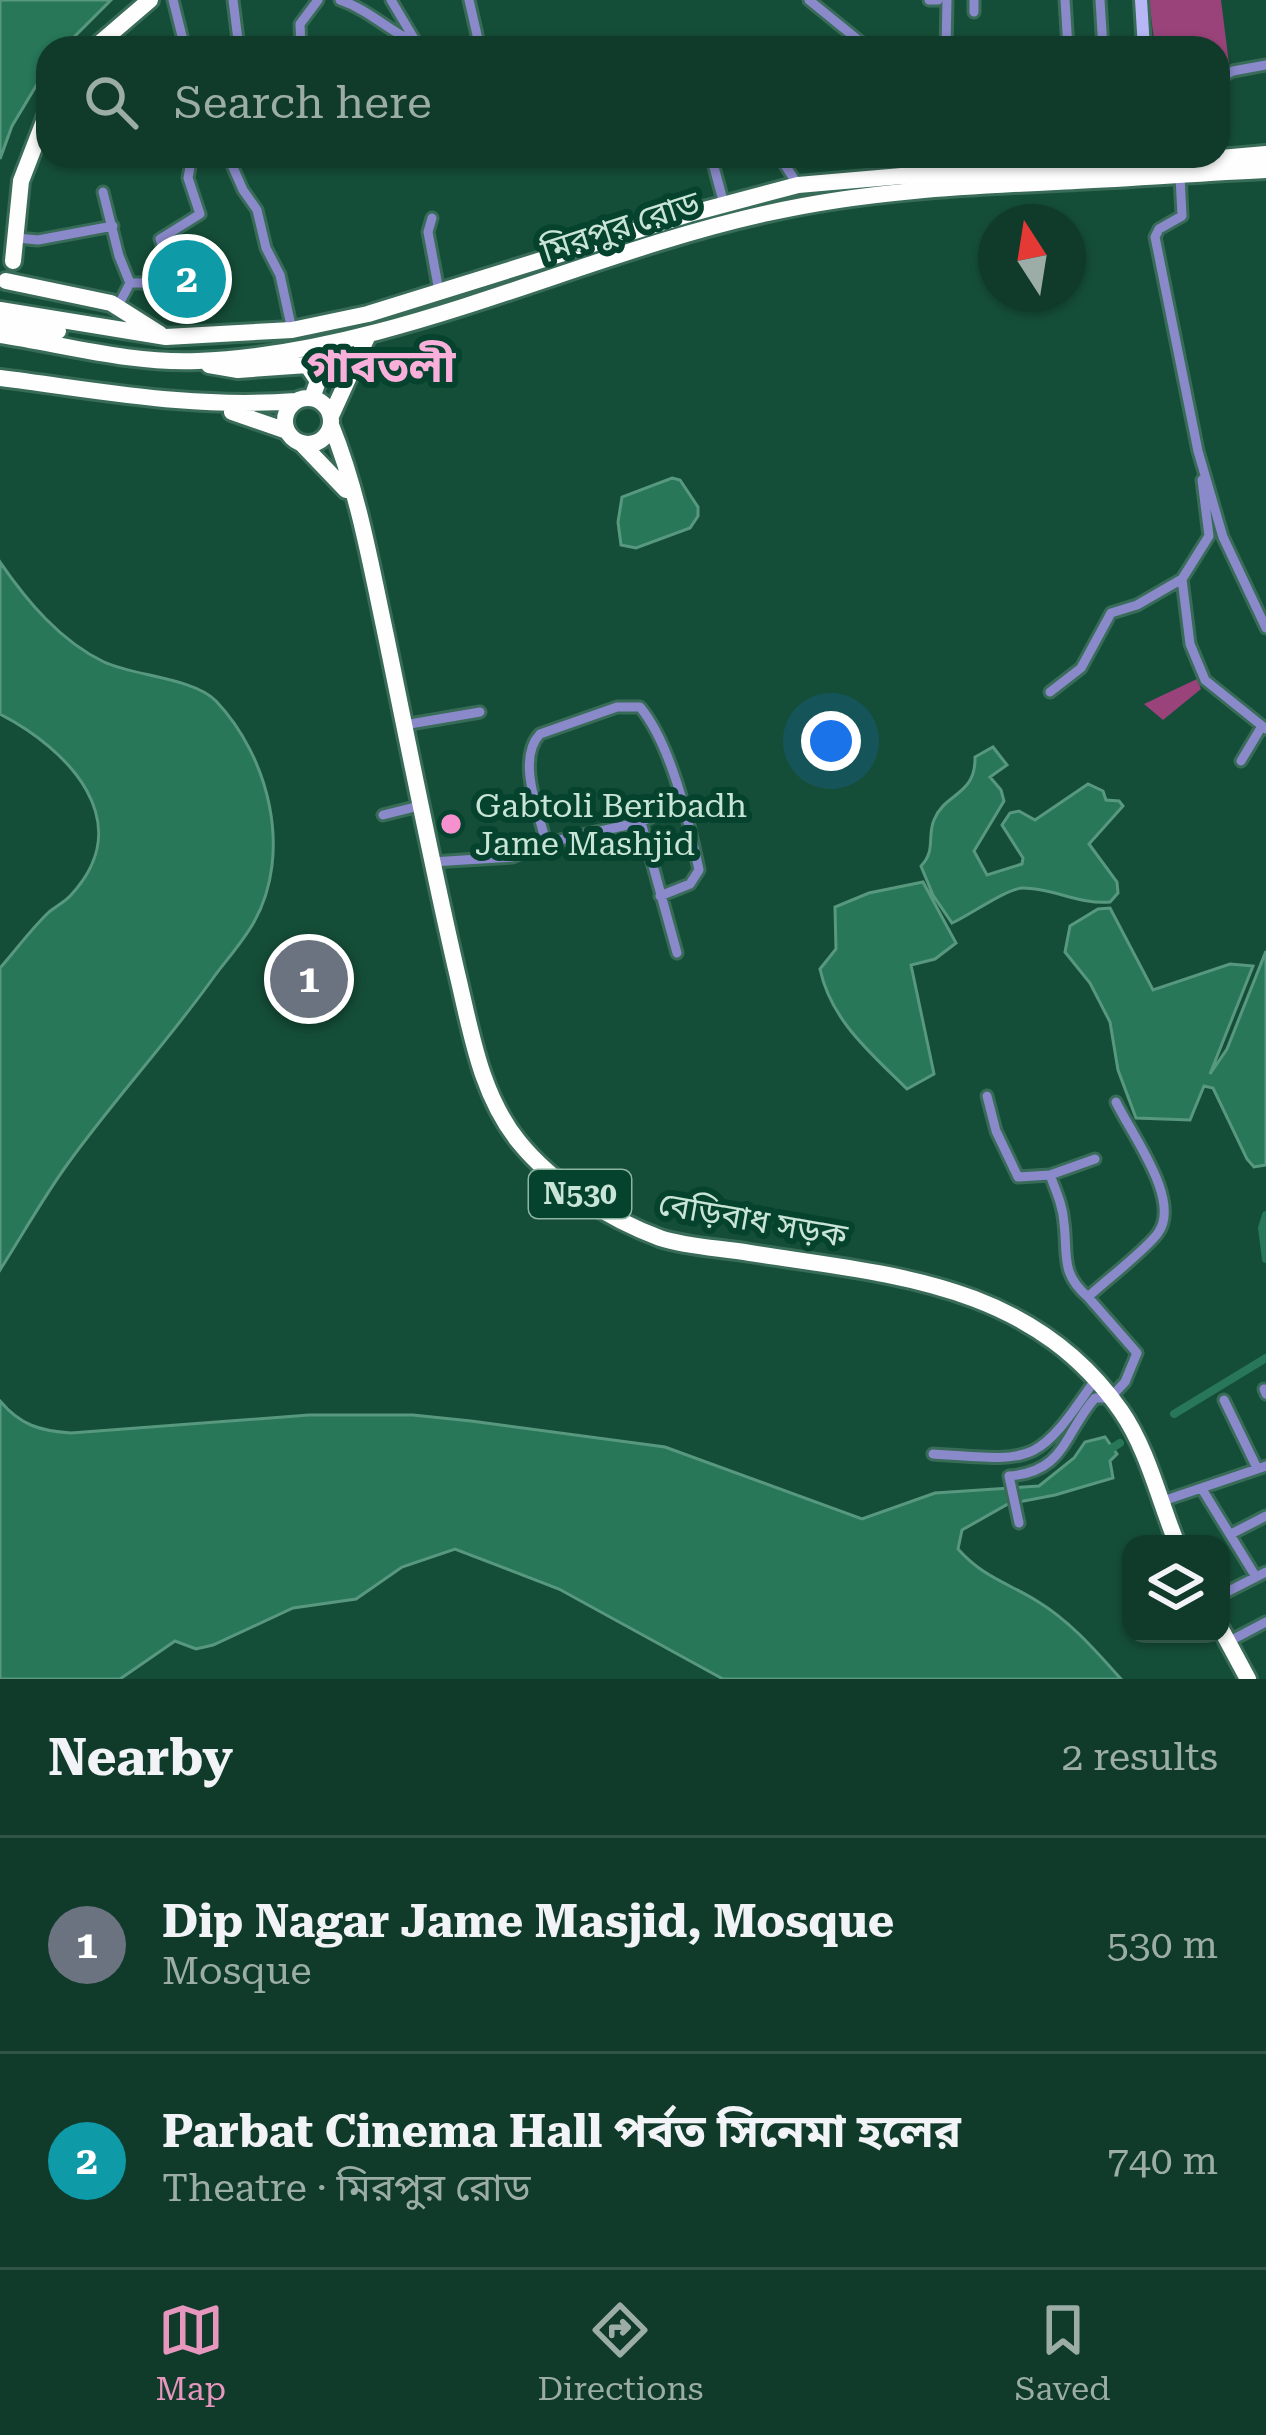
<!DOCTYPE html>
<meta charset="utf-8">
<style>
body{margin:0;font-family:"Roboto Serif","Noto Sans Bengali",serif;background:#1e4536;color:#f1f3f6}
.controls{position:absolute;right:36px;bottom:36px;display:grid;overflow:hidden;border-radius:24px;box-shadow:0 3px 9px #0004}
.controls button{width:108px;height:108px;display:grid;place-items:center;padding:0;border:0;border-bottom:3px solid #305447;background:#103a2a;color:#f1f3f6;font:60px sans-serif}
.compass{position:absolute;left:978px;top:204px;width:108px;height:108px;border-radius:50%;background:#103a2a;box-shadow:0 3px 9px #0004;rotate:348deg}
.you{position:absolute;left:831px;top:741px;width:42px;height:42px;margin:-30px;border:9px solid #fff;border-radius:50%;background:#1a73e8;box-shadow:0 0 0 18px #1a73e833}
.badge{display:grid;place-items:center;width:78px;height:78px;border-radius:50%;background:#e797bd;color:#fff;font-size:39px;font-weight:700}
.pin{position:absolute;translate:-50% -50%;border:6px solid #fff;box-shadow:0 3px 12px #0006}
.list{margin:0;padding:0;list-style:none}
h2{display:flex;justify-content:space-between;align-items:center;height:156px;margin:0;padding:0 48px;font-size:51px}
h2 small{font-size:39px;font-weight:400;color:#9cada8}
.list li{display:grid;grid-template-columns:78px 1fr auto;gap:36px;align-items:center;box-sizing:border-box;height:216px;padding:0 48px;border-top:3px solid #305447}
.list b{display:block;font-size:45px;white-space:nowrap}
.list p{margin:0;font-size:39px;white-space:nowrap;color:#9cada8}
.list em{font-size:39px;font-style:normal;color:#9cada8}
.icon{flex:none;width:66px;height:66px;fill:none;stroke:currentColor;stroke-width:2;stroke-linecap:round;stroke-linejoin:round}
.map{position:relative;flex:none;width:1266px;height:1679px;overflow:hidden}
.search{position:absolute;background:#103a2a;box-shadow:0 3px 9px #0004;left:36px;right:36px;top:36px;height:132px;display:flex;align-items:center;gap:30px;box-sizing:border-box;padding:0 42px;border-radius:36px;color:#9cada8;font-size:45px}
.sheet{height:588px;background:#103a2a}
nav{display:flex;justify-content:space-around;align-items:center;box-sizing:border-box;height:168px;border-top:3px solid #305447;background:#103a2a;font-size:33px;color:#9cada8}
nav a{display:grid;justify-items:center;gap:6px}
nav .on{color:#e797bd}
.map>svg:first-child{display:block}
</style>
<div class="map">
<svg width="1266" height="1679" viewBox="0 0 1266 1679">
<rect width="100%" height="100%" fill="#154e38"/>
<path fill="#99437a" d="M 1149,0 L 1221,0 L 1229,64 L 1218,65 L 1218,48 L 1155,48 Z
M 1197,679 L 1201,689 L 1163,720 L 1144,704 Z"/>
<path fill="#277758" stroke="#58987e" stroke-width="3" d="M 0,0 L 111,0 L 63,48 L 48,48 L 48,66 L 12,126 L 0,159 Z
M 672,478 L 680,480 L 698,507 L 698,516 L 690,528 L 636,548 L 621,545 L 618,522 L 622,497 Z
M 0,562 C 27,601 60,641 104,662 C 134,676 194,678 216,701 C 269,757 293,852 254,922 C 244,940 229,957 216,974 C 170,1039 116,1097 69,1162 C 44,1196 23,1234 0,1270 L 0,968 C 16,950 31,929 49,912 C 56,906 65,902 71,895 C 139,822 68,749 0,714 Z
M 993,747 L 1007,765 L 990,777 L 1001,790 L 1004,801 L 974,851 L 987,875 L 1022,864 L 1023,858 L 1002,825 L 1010,813 L 1019,811 L 1035,820 L 1088,784 L 1103,791 L 1106,800 L 1119,801 L 1123,806 L 1089,844 L 1117,882 L 1118,893 L 1110,902 C 1080,905 1053,888 1023,888 C 1007,888 970,915 952,923 L 933,895 L 921,866 C 936,851 927,836 934,820 C 945,792 976,796 975,757 Z
M 923,882 L 956,943 L 935,959 L 911,965 L 934,1074 L 907,1089 C 872,1054 831,1021 820,969 L 836,949 L 835,907 L 869,893 Z
M 1110,908 L 1153,990 L 1230,964 L 1253,966 L 1210,1074 L 1227,1049 L 1266,951 L 1266,1165 L 1254,1167 L 1247,1159 L 1213,1088 L 1204,1086 L 1190,1120 L 1136,1118 L 1118,1070 L 1110,1022 L 1090,983 L 1065,952 L 1070,926 L 1098,909 Z
M 0,1401 C 20,1425 40,1431 71,1433 L 309,1415 L 413,1415 L 471,1421 L 665,1447 L 862,1519 L 935,1493 L 1039,1486 L 1074,1458 L 1085,1442 L 1105,1437 L 1117,1454 L 1110,1461 L 1113,1478 L 1055,1495 L 1008,1504 L 962,1530 L 958,1549 C 983,1577 1006,1582 1037,1601 C 1070,1621 1095,1650 1121,1679 L 723,1679 L 559,1589 L 455,1549 L 402,1567 L 356,1599 L 293,1608 L 213,1645 L 196,1649 L 175,1641 L 120,1679 L 0,1679 Z"/>
<g fill="none" stroke-linecap="round" stroke-linejoin="round">
<path stroke="#277758" stroke-width="8" d="M 1266,1215 L 1262,1228 L 1266,1259
M 1174,1414 L 1266,1358
M 1112,1448 L 1120,1443"/>
<defs>
<path id="street" d="M 173,0 L 185,48
M 233,0 L 239,48
M 340,0 C 372,11 394,36 426,48
M 391,0 L 419,47
M 469,0 L 480,48
M 809,0 L 868,48
M 929,0 L 938,0
M 974,0 L 974,12
M 1065,0 L 1068,48
M 1100,0 L 1103,48
M 301,48 L 300,24 L 318,0
M 946,48 L 947,0
M 1218,79 L 1233,71 L 1266,65
M 228,156 L 243,190 L 257,210 L 266,248 L 280,275 L 292,330
M 711,156 L 724,204
M 779,156 L 798,185
M 907,156 L 909,175
M 1180,176 L 1182,216 L 1159,229 L 1155,237 L 1198,451 L 1223,537 L 1266,628
M 103,192 L 119,256 L 130,283
M 432,218 L 428,232 L 439,291
M 17,238 L 38,240 L 113,226
M 118,306 L 130,283 L 146,283 L 170,270 L 160,239 L 200,214 L 188,178 L 192,156
M 1202,480 L 1209,536 L 1182,579 L 1190,644 L 1205,680 L 1266,729
M 1050,692 L 1081,668 L 1111,613 L 1137,605 L 1182,579
M 404,725 L 480,712
M 1241,761 L 1262,726
M 383,815 L 419,806
M 641,822 L 677,953
M 546,843 C 539,812 516,759 540,734 L 617,707 L 640,707 C 671,744 689,822 699,870 L 690,884 L 660,896
M 432,862 L 512,857 L 546,843 L 641,822 L 680,802
M 987,1096 L 996,1131 L 1018,1177 L 1050,1175 L 1095,1159
M 1050,1175 C 1056,1191 1063,1206 1064,1223 C 1068,1255 1060,1273 1088,1297
M 1264,1389 L 1266,1394
M 1224,1400 L 1257,1468
M 933,1454 C 1035,1461 1036,1466 1095,1380
M 1202,1489 L 1256,1577
M 1160,1502 L 1266,1466
M 1019,1523 L 1009,1476 C 1065,1472 1063,1435 1095,1398 L 1110,1398 L 1125,1382 L 1137,1353 L 1088,1297 C 1106,1280 1146,1250 1158,1233 C 1182,1200 1131,1134 1116,1102
M 1231,1534 L 1266,1516
M 1221,1595 L 1266,1572
M 1228,1642 L 1266,1622"/>
<path id="secondary" d="M 1141,0 L 1144,48"/>
<path id="highway" d="M 94,48 L 150,0
M 13,261 L 21,181 L 48,111
M 6,281 L 111,303 L 160,334
M 0,310 L 166,337 L 292,330 L 368,314 L 689,214 L 798,185 L 936,173 L 1152,164 L 1266,154
M 1,324 L 58,331
M 0,335 C 65,345 132,364 198,361 C 394,353 580,254 768,213 C 870,190 972,186 1075,181 C 1139,178 1202,173 1266,170
M 209,365 L 238,370 L 307,365 L 318,381 L 312,398
M 0,378 C 103,391 192,409 296,401
M285 421a23 23 0 1 1 46 0a23 23 0 1 1-46 0Z
M 232,412 L 287,431
M 331,416 L 368,335
M 331,425 C 358,491 371,566 386,636 C 409,748 431,861 457,973 C 471,1031 480,1094 519,1142 C 553,1184 609,1219 660,1238 C 687,1247 721,1248 750,1253 C 890,1275 1031,1282 1121,1411 C 1148,1450 1159,1500 1177,1544
M 301,443 L 346,490
M 1221,1629 L 1248,1679"/>
</defs>
<use href="#street" stroke="#396c58" stroke-width="15"/>
<use href="#secondary" stroke="#396c58" stroke-width="18"/>
<use href="#highway" stroke="#396c58" stroke-width="22"/>
<use href="#street" stroke="#8a89ca" stroke-width="9"/>
<use href="#secondary" stroke="#b6b7f4" stroke-width="12"/>
<use href="#highway" stroke="#fefefe" stroke-width="16"/>
</g>
<circle fill="#f790ce" stroke="#05432e" stroke-width="4.5" cx="451" cy="824" r="12"/>
<g text-anchor="middle" stroke-width="12" stroke-linejoin="round" paint-order="stroke">
<rect fill="#05432e" stroke="#8eb4a4" stroke-width="3" x="529" y="1170" width="102" height="48" rx="9"/>
<g font-size="30" font-weight="bold" fill="#c9e5d7">
<text x="580" y="1204">N530</text>
</g>
<g font-size="33" fill="#c9e5d7" stroke="#05432e">
<text transform="translate(620 226) rotate(-18)" y="12">মিরপুর রোড</text>
<text transform="translate(753 1219) rotate(10)" y="12">বেড়িবাধ সড়ক</text>
</g>
<g font-size="33" fill="#c9e5d7" stroke="#05432e" text-anchor="start">
<text x="475" y="817">Gabtoli Beribadh<tspan x="475" dy="38">Jame Mashjid</tspan></text>
</g>
<g font-size="45" font-weight="bold" fill="#f8afd9" stroke="#05432e">
<text x="381" y="382">গাবতলী</text>
</g>
</g>
</svg>
<div class="controls">
<button><svg class="icon" aria-label="layers" viewBox="0 0 24 24"><path d="M12 4l9 5-9 5-9-5zM3 14l9 5 9-5"/></svg></button>
</div>
<svg class="compass" viewBox="-18 -18 36 36"><path d="M0-13l5 13h-10z" fill="#e53935"/><path d="M0 13l5-13h-10z" fill="#9cada8"/></svg>
<div class="you"></div>
<div class="pin badge" style="left:309px;top:979px;background:#6b7280">1</div>
<div class="pin badge" style="left:187px;top:279px;background:#0f9aa8">2</div>
<div class="search"><svg class="icon" aria-label="search" viewBox="0 0 24 24"><circle cx="10" cy="10" r="6"/><path d="M15 15l6 6"/></svg>Search here</div>
</div>
<section class="sheet">
<h2>Nearby<small>2 results</small></h2>
<ul class="list">
<li><span class="badge" style="background:#6b7280">1</span><div><b>Dip Nagar Jame Masjid, Mosque</b><p>Mosque</p></div><em>530 m</em></li>
<li><span class="badge" style="background:#0f9aa8">2</span><div><b>Parbat Cinema Hall পর্বত সিনেমা হলের</b><p>Theatre · মিরপুর রোড</p></div><em>740 m</em></li>
</ul>
</section>
<nav>
<a class="on"><svg class="icon" aria-label="map" viewBox="0 0 24 24"><path d="M3 6l6-2 6 2 6-2v14l-6 2-6-2-6 2zM9 4v14M15 6v14"/></svg>Map</a>
<a><svg class="icon" aria-label="directions" viewBox="0 0 24 24"><path d="M12 3l9 9-9 9-9-9zM9 14v-3h6M13 9l2 2-2 2"/></svg>Directions</a>
<a><svg class="icon" aria-label="saved" viewBox="0 0 24 24"><path d="M7 4h10v16l-5-4-5 4z"/></svg>Saved</a>
</nav>
